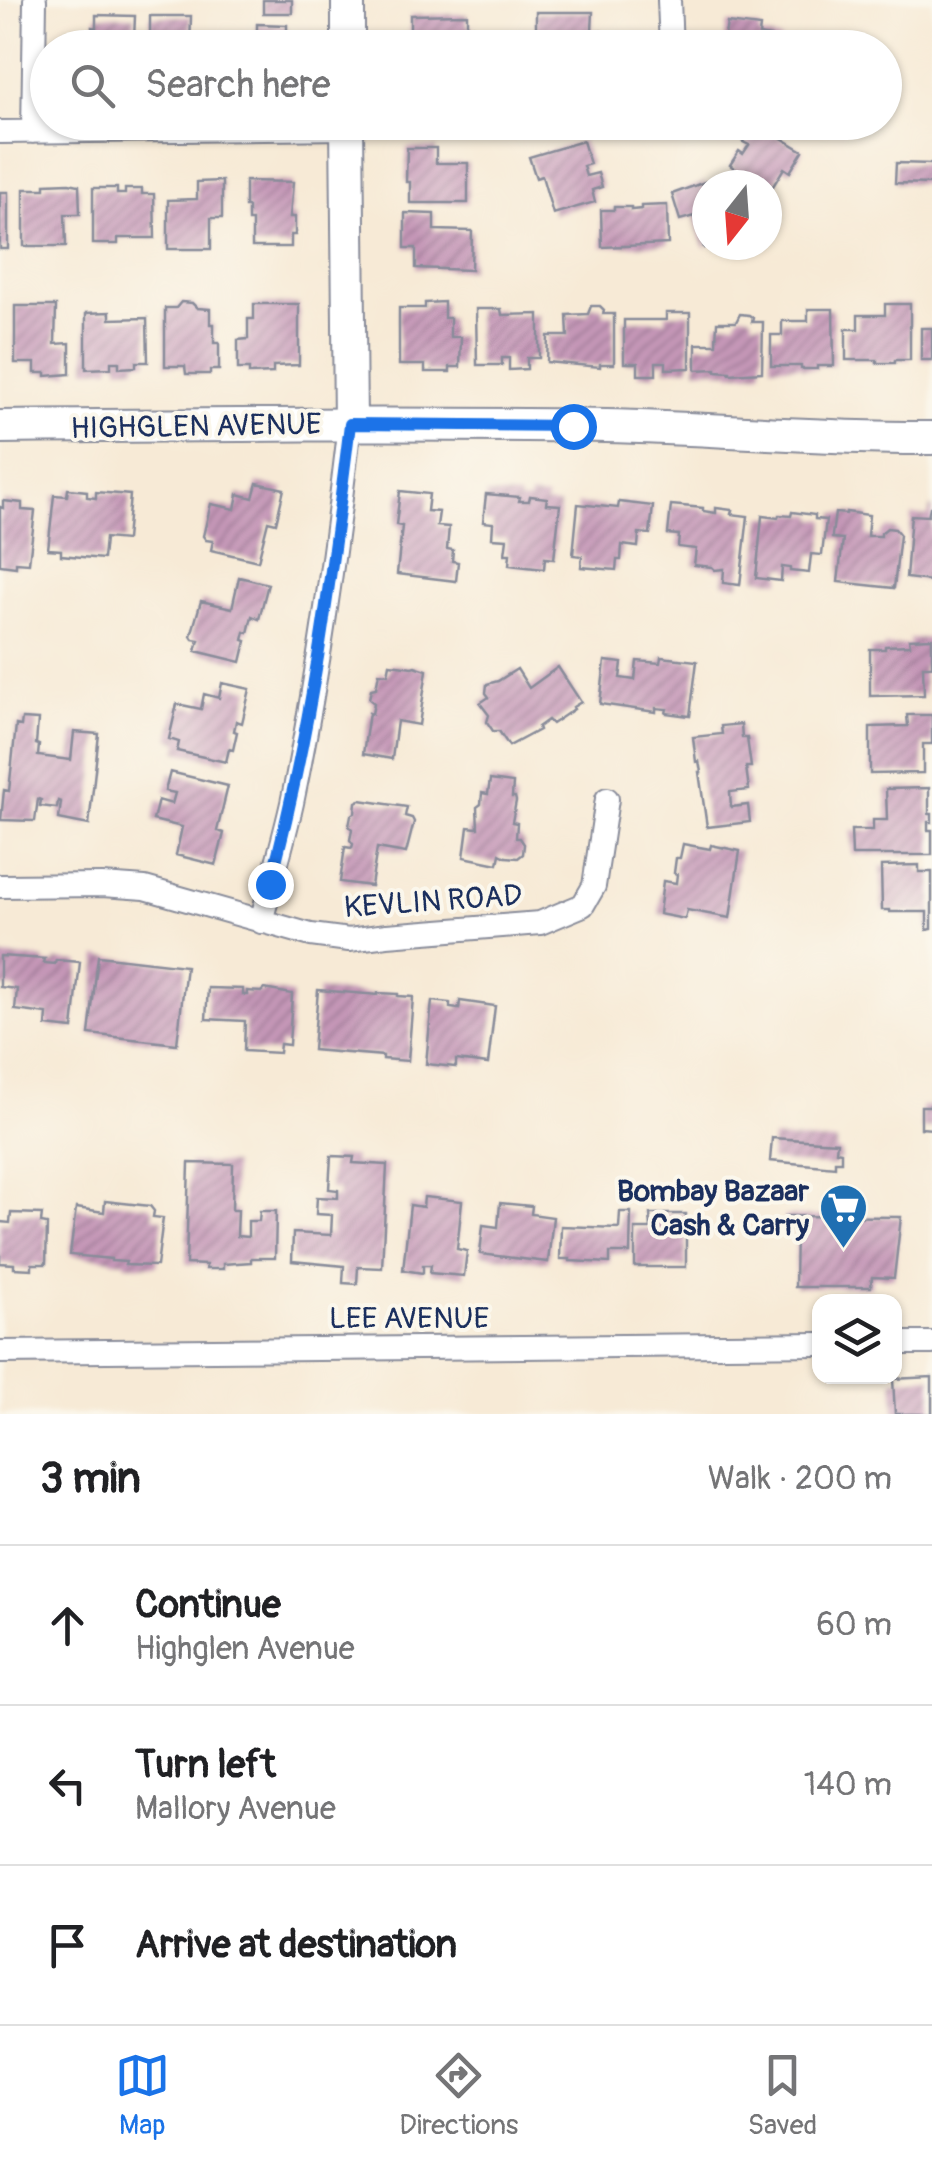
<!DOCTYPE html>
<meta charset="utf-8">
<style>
body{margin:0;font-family:Pangolin,sans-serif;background:#f6f6f6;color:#202124}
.controls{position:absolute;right:30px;bottom:30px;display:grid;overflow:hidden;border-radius:20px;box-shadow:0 2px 8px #0004}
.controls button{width:90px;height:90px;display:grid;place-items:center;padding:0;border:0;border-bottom:2px solid #e0e0e0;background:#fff;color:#202124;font:50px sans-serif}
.compass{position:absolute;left:692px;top:170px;width:90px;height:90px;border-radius:50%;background:#fff;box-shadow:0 2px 8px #0004;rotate:197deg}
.stop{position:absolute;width:30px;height:30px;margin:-22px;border:8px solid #1a73e8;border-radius:50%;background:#fff}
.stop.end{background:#1a73e8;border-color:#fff;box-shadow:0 2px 10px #0008}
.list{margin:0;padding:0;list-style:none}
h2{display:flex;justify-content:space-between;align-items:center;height:130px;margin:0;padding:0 40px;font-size:42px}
h2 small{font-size:32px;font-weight:400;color:#757577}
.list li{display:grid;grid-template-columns:65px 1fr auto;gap:30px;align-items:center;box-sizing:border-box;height:160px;padding:0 40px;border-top:2px solid #e0e0e0}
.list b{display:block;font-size:38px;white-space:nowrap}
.list p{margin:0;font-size:32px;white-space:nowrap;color:#757577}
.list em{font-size:32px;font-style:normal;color:#757577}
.icon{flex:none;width:55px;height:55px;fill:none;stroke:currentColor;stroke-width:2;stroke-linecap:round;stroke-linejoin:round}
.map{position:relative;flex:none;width:932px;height:1414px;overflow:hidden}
.search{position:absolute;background:#fff;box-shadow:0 2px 8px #0004;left:30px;right:30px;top:30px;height:110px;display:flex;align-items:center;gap:25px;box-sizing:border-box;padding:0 35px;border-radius:55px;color:#757577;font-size:38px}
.sheet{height:610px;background:#fff}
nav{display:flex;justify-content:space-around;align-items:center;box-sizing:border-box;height:140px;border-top:2px solid #e0e0e0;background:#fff;font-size:28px;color:#757577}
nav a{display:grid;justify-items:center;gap:5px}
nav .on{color:#1a73e8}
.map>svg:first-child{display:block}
</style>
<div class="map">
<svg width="932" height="1414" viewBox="0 0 932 1414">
<defs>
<pattern id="building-hatch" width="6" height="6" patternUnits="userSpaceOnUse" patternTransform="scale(2.5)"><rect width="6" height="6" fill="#c597b7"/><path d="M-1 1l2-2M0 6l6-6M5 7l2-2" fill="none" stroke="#9f7c98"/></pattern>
</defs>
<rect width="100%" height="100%" fill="#fbf7ec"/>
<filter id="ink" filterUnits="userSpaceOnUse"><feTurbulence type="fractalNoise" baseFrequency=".01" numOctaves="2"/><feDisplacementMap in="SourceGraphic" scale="20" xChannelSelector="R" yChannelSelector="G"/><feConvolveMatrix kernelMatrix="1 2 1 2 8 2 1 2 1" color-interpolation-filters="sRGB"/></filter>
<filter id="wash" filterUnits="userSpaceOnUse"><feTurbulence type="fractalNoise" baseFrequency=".0048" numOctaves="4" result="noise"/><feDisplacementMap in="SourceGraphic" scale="40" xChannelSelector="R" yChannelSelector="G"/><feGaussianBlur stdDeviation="2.25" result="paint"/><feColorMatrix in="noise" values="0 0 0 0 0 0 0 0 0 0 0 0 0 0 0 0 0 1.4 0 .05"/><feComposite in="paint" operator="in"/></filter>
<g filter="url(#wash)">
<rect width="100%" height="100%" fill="#f7ead6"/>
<g id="blocks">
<path fill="url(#building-hatch)" d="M 263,0 L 292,0 L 292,13 L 263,13 Z
M 536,12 L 593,12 L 592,31 L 601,31 L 601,48 L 536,48 Z
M 467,14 L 467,26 L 472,26 L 472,48 L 401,48 L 401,35 L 410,35 L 410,15 Z
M 96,15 L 135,16 L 134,40 L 138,40 L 138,48 L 95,48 L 92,46 L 92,27 L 96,28 Z
M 150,16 L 191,16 L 190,48 L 150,48 Z
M 727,23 L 760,27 L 759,35 L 781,39 L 779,48 L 723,48 Z
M 257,24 L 287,25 L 287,35 L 291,35 L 291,48 L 222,48 L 222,41 L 237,41 L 237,34 L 257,34 Z
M 421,122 L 470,122 L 470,138 L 421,137 Z
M 528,122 L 577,122 L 577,131 L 528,130 Z
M 755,122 L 803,151 L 790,172 L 784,168 L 767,196 L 767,185 L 742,185 L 729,177 L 734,168 L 730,165 L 739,151 L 743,154 L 749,145 L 743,142 Z
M 583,141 L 590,164 L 583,166 L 586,176 L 598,173 L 602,187 L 592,190 L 595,202 L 553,214 L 542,176 L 536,178 L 529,157 Z
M 407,148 L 436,148 L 436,163 L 468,163 L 468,203 L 410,203 L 410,182 L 406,182 Z
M 896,163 L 932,164 L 932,184 L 895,183 Z
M 222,181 L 222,218 L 211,218 L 211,249 L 168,249 L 168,200 L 197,199 L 197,182 Z
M 245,181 L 293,182 L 290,217 L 295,217 L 295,235 L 291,235 L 291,247 L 252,247 L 252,221 L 248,221 L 248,207 L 245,207 Z
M 705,182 L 707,189 L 707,247 L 704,248 L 694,216 L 680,220 L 672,194 Z
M 69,183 L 79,185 L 80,214 L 65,214 L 66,246 L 24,246 L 24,189 L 45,189 L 45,184 Z
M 93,188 L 117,188 L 117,194 L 125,194 L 125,189 L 142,189 L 142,194 L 154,194 L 155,238 L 118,238 L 118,244 L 93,244 Z
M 0,192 L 8,192 L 8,249 L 0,249 Z
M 667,205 L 668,244 L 602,247 L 601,210 L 614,210 L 614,207 L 631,207 L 631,210 L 641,209 L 641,206 Z
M 405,213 L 434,214 L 434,230 L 472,231 L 471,270 L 416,268 L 416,248 L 405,248 Z
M 181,302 L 192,303 L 197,308 L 210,309 L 210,324 L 214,324 L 214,343 L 219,343 L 219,370 L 210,370 L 210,374 L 186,374 L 185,366 L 165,366 L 165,308 L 176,308 Z
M 444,302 L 444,318 L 450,318 L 450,337 L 461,337 L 460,367 L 450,367 L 450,372 L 425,372 L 425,365 L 399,365 L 399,308 L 425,308 L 425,303 Z
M 254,304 L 299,304 L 299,365 L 273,366 L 273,373 L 249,374 L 249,369 L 238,369 L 238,340 L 248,339 L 248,319 L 254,319 Z
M 885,304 L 910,304 L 910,360 L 895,360 L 895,363 L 877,363 L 877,360 L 846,360 L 846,329 L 858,329 L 858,315 L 885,315 Z
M 15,306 L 56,306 L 55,344 L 70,343 L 70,374 L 46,376 L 46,373 L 35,373 L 35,363 L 15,363 Z
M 591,306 L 600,306 L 604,310 L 603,314 L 614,314 L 614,364 L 600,364 L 600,367 L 547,362 L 548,336 L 568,336 L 567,315 L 588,314 Z
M 476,309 L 501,309 L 502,315 L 539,314 L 539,358 L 527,358 L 527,369 L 509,370 L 509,358 L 502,358 L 502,365 L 477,365 Z
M 808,309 L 833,309 L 834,366 L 817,366 L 817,369 L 801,369 L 801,366 L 771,366 L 771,335 L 782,335 L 782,321 L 808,321 Z
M 110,312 L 110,319 L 147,318 L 148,362 L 136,362 L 136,367 L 119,368 L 119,362 L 111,362 L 111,368 L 86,369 L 86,313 Z
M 666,313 L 690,313 L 690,368 L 666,369 L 666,362 L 656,362 L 656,375 L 638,375 L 638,363 L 624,363 L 624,320 L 666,320 Z
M 740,314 L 749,315 L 753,318 L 752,322 L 763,322 L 762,372 L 730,374 L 730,372 L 716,371 L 716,369 L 696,370 L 696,344 L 716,344 L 717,322 L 736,322 Z
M 921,328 L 932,328 L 932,360 L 921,360 Z
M 257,483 L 284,489 L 276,523 L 268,521 L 258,561 L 211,550 L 213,541 L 206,540 L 203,536 L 211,504 L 235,509 L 238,494 L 253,498 Z
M 68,489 L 87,491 L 87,497 L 96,498 L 96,492 L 130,495 L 126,540 L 105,538 L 103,559 L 61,555 L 61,550 L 48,549 L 54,495 L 67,496 Z
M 400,491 L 429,494 L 427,511 L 439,512 L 437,526 L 449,527 L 447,549 L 453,550 L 452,561 L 458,562 L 456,581 L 397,574 L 402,526 L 396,525 Z
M 486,494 L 520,497 L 519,501 L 529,501 L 530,496 L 547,498 L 546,504 L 560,505 L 554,559 L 545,558 L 544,569 L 509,565 L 510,554 L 505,554 L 507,539 L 492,538 L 493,523 L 483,522 Z
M 3,501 L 22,503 L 22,510 L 35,511 L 29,563 L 16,562 L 16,567 L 0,565 L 0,507 L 3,508 Z
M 619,502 L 653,506 L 650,534 L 639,533 L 638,547 L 622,545 L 621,560 L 617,560 L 616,570 L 581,567 L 582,556 L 573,555 L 578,504 L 618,508 Z
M 671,505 L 703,508 L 703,511 L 716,513 L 716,508 L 732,510 L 731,514 L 748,516 L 740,585 L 723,583 L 724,569 L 715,570 L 712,567 L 694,565 L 696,549 L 678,547 L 679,535 L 668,534 Z
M 930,507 L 932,507 L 932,581 L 906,578 L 911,515 L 928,516 Z
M 792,512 L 815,515 L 815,519 L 826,520 L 822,555 L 811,554 L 809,573 L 790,571 L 790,568 L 782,567 L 781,581 L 756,578 L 762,516 L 778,518 L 779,515 L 791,516 Z
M 846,512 L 869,515 L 867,536 L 881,536 L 881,533 L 887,528 L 895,529 L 900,535 L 894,588 L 838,582 L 843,539 L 832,538 L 832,535 L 835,513 L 846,514 Z
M 239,577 L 268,584 L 259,619 L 252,616 L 248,633 L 245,632 L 243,640 L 246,641 L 241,662 L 196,651 L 199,640 L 193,639 L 191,636 L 201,601 L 232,608 Z
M 932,638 L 932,666 L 923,666 L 924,695 L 870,696 L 870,649 L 885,649 L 885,646 L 910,645 L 909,639 Z
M 661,657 L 697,661 L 690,716 L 666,713 L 667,709 L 656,708 L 656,712 L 600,704 L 605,661 L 622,663 L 620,678 L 635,680 L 637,661 L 660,663 Z
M 390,664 L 412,667 L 415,666 L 427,670 L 419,725 L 397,721 L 392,759 L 363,754 L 369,713 L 372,714 L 374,703 L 369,699 L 371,689 L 376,688 L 379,673 L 388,674 Z
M 558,667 L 581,702 L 573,707 L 574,709 L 552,724 L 548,720 L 538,727 L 539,730 L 509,746 L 499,731 L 493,731 L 487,722 L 489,715 L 480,703 L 489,697 L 486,693 L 487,684 L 498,681 L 517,669 L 529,688 Z
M 222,683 L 250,689 L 242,723 L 236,721 L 234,731 L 237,732 L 233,750 L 229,749 L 226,762 L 177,751 L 179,742 L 169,739 L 177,704 L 201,709 L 204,694 L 219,698 Z
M 907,715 L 932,715 L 932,744 L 923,744 L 923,773 L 870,774 L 870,727 L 908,726 Z
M 22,719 L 38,720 L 36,744 L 39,745 L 38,756 L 71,760 L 74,732 L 99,734 L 89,825 L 59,819 L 61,802 L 58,801 L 57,808 L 40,806 L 41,800 L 38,799 L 35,821 L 1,820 L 4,790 L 9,791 L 16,725 L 21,726 Z
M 741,724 L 742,738 L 747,738 L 751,767 L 746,767 L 749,790 L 730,792 L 731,807 L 748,805 L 750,822 L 707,827 L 699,772 L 701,772 L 699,761 L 696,762 L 693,737 L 722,734 L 721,726 Z
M 170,772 L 228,786 L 217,831 L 224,833 L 216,865 L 176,855 L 182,827 L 153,820 L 158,800 L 172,804 L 175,793 L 165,791 Z
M 490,780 L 513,783 L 512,797 L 515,797 L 516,801 L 512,822 L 517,823 L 516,838 L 520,838 L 524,844 L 523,854 L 518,858 L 506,857 L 500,854 L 498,864 L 464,857 L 468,827 L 478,828 L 477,807 L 481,804 L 482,793 L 488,794 Z
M 929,788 L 929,814 L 932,814 L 932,822 L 928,822 L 928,830 L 932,830 L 932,855 L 852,855 L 851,830 L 873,830 L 873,820 L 887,820 L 886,789 Z
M 360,800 L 407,807 L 405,816 L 412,818 L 414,822 L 406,853 L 377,848 L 371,886 L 340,882 L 345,847 L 352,848 L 353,844 L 350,840 L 352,829 L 349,826 L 351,815 L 355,813 L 356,802 Z
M 683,844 L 710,849 L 711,845 L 740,851 L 730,918 L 687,910 L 685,919 L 659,914 L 663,881 L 676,883 L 677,874 L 674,873 L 676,858 L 680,858 Z
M 919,865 L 919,872 L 932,872 L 932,929 L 927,930 L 927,912 L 890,912 L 890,910 L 882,910 L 881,866 Z
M 0,956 L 45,959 L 44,963 L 55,964 L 56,960 L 80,962 L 73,1029 L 46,1026 L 47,1014 L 15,1010 L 17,989 L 0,987 Z
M 98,956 L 186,966 L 177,1044 L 89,1034 Z
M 208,988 L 243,989 L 243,995 L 247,995 L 247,991 L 261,992 L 264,989 L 292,994 L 289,1045 L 280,1044 L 279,1053 L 244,1051 L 245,1021 L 206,1019 Z
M 318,990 L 378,995 L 378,993 L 398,994 L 398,996 L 413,997 L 408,1061 L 383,1059 L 383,1056 L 313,1050 Z
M 432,1001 L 450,1003 L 450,1008 L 459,1009 L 460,1001 L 495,1006 L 488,1064 L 456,1060 L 456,1067 L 426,1064 Z
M 921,1106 L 932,1106 L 932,1129 L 921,1128 Z
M 772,1138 L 837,1142 L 836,1151 L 841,1152 L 841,1161 L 835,1161 L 835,1167 L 770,1161 Z
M 331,1156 L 354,1157 L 353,1163 L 387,1165 L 382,1268 L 358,1267 L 357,1284 L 343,1283 L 344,1266 L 292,1261 L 293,1233 L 331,1235 L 332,1215 L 316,1214 L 317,1197 L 338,1198 L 338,1190 L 329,1189 Z
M 189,1163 L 233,1164 L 232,1210 L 238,1210 L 237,1236 L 248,1237 L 248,1221 L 259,1221 L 260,1211 L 276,1211 L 275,1258 L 251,1258 L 251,1262 L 223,1264 L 223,1269 L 206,1269 L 206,1265 L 186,1264 Z
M 424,1197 L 462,1201 L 457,1249 L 467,1251 L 464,1276 L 430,1273 L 431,1265 L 423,1265 L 423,1273 L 403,1270 L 410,1205 L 423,1207 Z
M 105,1201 L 150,1206 L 154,1211 L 153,1217 L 163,1218 L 157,1266 L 125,1265 L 126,1262 L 111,1261 L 111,1259 L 70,1255 L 76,1208 L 104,1212 Z
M 500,1203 L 532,1206 L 531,1214 L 553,1217 L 548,1262 L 480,1254 L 483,1225 L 498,1227 Z
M 620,1212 L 631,1212 L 630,1253 L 610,1253 L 610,1263 L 570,1261 L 570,1259 L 560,1259 L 561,1226 L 619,1228 Z
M 11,1213 L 42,1214 L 41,1223 L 47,1224 L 46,1264 L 32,1264 L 32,1269 L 14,1268 L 14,1264 L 0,1263 L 0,1222 L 10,1223 Z
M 650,1214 L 686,1214 L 686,1267 L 635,1267 L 635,1229 L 651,1229 Z
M 785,1216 L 901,1217 L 894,1278 L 872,1277 L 871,1287 L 795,1287 L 796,1229 L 784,1228 Z
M 932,1377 L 932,1414 L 895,1414 L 893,1379 Z"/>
</g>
</g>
<g filter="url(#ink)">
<use href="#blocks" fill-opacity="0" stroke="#898c9a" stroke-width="2.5"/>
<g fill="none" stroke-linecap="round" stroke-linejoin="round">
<defs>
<path id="street" d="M 669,0 L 671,48
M 0,132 L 347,128
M 33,132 L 35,0
M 0,886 L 102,885 L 145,888 L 311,935 L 349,940 L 387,935 L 540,923 L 583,905 L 594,886 L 607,799
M 261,922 C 271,883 283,843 292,803 C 318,678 335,551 350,424
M 894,1343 L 932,1343
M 0,1352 L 820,1344"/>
<path id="secondary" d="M 348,48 L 348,0
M 347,122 L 350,424
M 0,427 C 202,425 404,423 606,426 C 715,428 823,439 932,438"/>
</defs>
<use href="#street" stroke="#898c9a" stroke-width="26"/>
<use href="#secondary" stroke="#898c9a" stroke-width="36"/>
<use href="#street" stroke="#fff" stroke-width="22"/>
<use href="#secondary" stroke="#fff" stroke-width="32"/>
</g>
</g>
<g fill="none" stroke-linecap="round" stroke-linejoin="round" filter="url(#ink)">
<path stroke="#1a73e8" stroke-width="12" d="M 270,884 C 311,733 331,579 350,424 L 573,426"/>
</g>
<defs>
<symbol id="supermarket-pin" viewBox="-11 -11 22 30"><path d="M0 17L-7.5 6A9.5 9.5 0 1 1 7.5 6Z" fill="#1f6fb2" stroke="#fbf7ec"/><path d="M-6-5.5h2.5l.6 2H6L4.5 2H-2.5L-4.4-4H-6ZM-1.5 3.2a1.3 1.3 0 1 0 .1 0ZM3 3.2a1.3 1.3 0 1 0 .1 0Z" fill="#fff"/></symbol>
</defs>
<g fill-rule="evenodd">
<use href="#supermarket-pin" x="816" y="1180" width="55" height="75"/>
</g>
<g text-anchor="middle" stroke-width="8" stroke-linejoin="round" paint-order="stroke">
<g font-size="30" fill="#1b2f5e" stroke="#fbf7ec">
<text transform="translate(196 426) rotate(-1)" y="10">HIGHGLEN AVENUE</text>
<text transform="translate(433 901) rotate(-4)" y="10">KEVLIN ROAD</text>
<text x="409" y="1328">LEE AVENUE</text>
</g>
<g font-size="30" font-weight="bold" fill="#1b2f5e" stroke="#fbf7ec" text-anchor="end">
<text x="809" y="1201">Bombay Bazaar<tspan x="809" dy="34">Cash &amp; Carry</tspan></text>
</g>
</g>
</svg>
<div class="controls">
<button><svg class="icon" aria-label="layers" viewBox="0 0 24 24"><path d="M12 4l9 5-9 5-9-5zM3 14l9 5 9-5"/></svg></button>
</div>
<svg class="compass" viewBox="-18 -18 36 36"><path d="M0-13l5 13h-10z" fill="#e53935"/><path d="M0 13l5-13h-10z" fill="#757577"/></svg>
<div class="stop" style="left:573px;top:426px"></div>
<div class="stop end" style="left:270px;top:884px"></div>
<div class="search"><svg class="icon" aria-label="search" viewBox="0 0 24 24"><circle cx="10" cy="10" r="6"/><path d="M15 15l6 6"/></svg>Search here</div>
</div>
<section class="sheet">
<h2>3 min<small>Walk · 200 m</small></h2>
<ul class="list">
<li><svg class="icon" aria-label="ahead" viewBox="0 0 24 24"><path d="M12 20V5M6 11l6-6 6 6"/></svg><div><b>Continue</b><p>Highglen Avenue</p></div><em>60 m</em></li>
<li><svg class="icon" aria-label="left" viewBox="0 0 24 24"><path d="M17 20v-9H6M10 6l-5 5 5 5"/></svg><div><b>Turn left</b><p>Mallory Avenue</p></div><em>140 m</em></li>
<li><svg class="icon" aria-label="arrive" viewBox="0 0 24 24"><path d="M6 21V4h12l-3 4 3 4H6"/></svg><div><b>Arrive at destination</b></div></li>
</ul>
</section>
<nav>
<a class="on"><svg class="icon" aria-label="map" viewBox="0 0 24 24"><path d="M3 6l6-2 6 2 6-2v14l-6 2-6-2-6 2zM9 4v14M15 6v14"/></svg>Map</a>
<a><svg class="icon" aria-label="directions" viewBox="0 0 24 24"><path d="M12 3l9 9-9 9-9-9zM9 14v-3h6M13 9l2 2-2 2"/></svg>Directions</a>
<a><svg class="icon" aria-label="saved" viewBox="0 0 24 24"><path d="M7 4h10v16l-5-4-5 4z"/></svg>Saved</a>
</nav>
